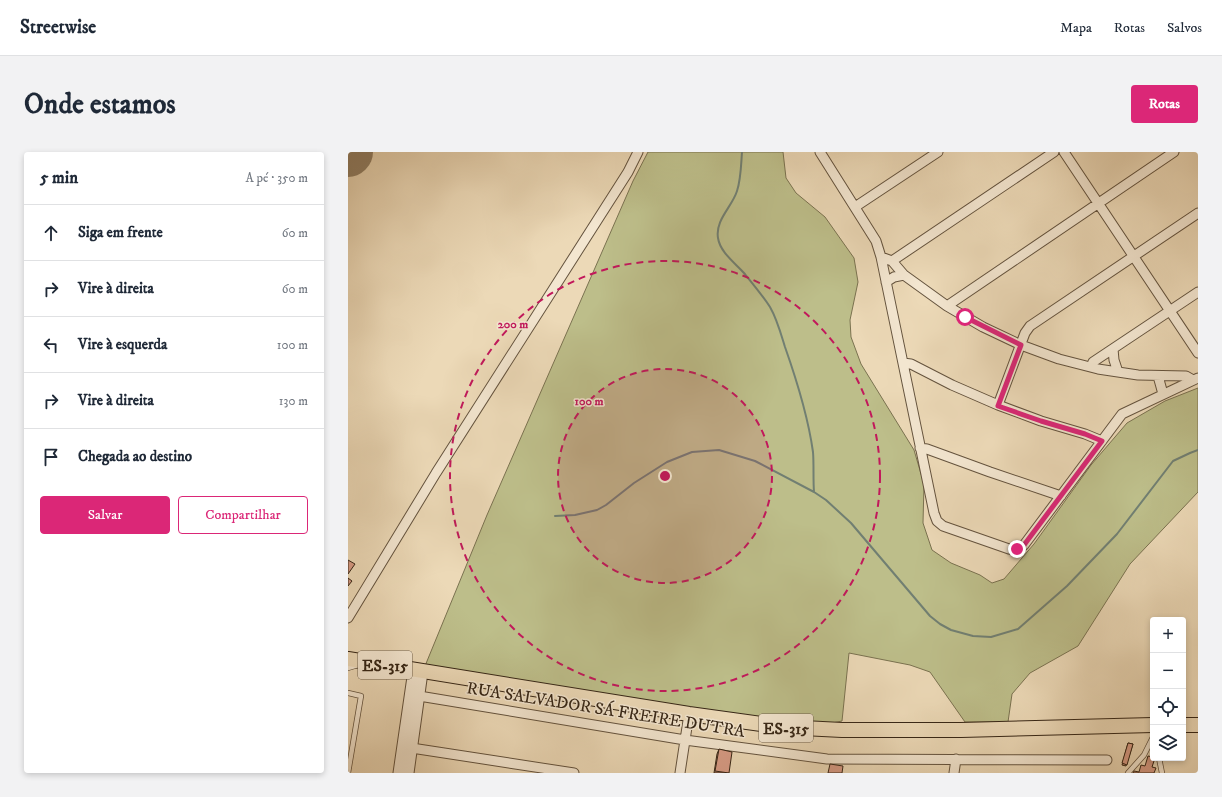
<!DOCTYPE html>
<html lang="pt">
<meta charset="utf-8">
<style>
body{margin:0;font-family:"IM FELL DW Pica",serif;background:#f2f2f3;color:#1f2937}
.controls{position:absolute;right:12px;bottom:12px;display:grid;overflow:hidden;border-radius:4px;box-shadow:0 2px 6px #0003}
.controls button{width:36px;height:36px;display:grid;place-items:center;padding:0;border:0;border-bottom:1px solid #e0e1e3;background:#fff;color:#1f2937;font:20px sans-serif}
.stop{position:absolute;width:12px;height:12px;margin:-9px;border:3px solid #db2777;border-radius:50%;background:#fff}
.stop.end{background:#db2777;border-color:#fff;box-shadow:0 1px 4px #0008}
.list{margin:0;padding:0;list-style:none}
h2{display:flex;justify-content:space-between;align-items:center;height:52px;margin:0;padding:0 16px;font-size:17px}
h2 small{font-size:13px;font-weight:400;color:#747a83}
.list li{display:grid;grid-template-columns:26px 1fr auto;gap:12px;align-items:center;box-sizing:border-box;height:56px;padding:0 16px;border-top:1px solid #e0e1e3}
.list b{display:block;font-size:15px;white-space:nowrap}
.list em{font-size:13px;font-style:normal;color:#747a83}
.actions{display:flex;gap:8px;padding:12px 16px}
.actions a{flex:1;padding:9px 0;border:1px solid #db2777;border-radius:4px;text-align:center;font-size:14px;color:#db2777}
.actions .main{background:#db2777;color:#fff}
.icon{flex:none;width:22px;height:22px;fill:none;stroke:currentColor;stroke-width:2;stroke-linecap:round;stroke-linejoin:round}
.map{position:relative;flex:none;width:850px;height:621px;overflow:hidden;border-radius:4px}
header{display:flex;align-items:center;gap:24px;box-sizing:border-box;height:56px;padding:0 20px;background:#fff;border-bottom:1px solid #e0e1e3}
header strong{font-size:19px}
nav{display:flex;gap:22px;margin-inline-start:auto;font-size:14px}
.intro{display:flex;align-items:center;justify-content:space-between;box-sizing:border-box;height:96px;padding:0 24px}
h1{margin:0;font-size:28px}
.button{padding:10px 18px;border-radius:4px;background:#db2777;color:#fff;font-size:14px;font-weight:700}
main{display:flex;gap:24px;padding:0 24px}
aside{flex:1;background:#fff;border-radius:4px;box-shadow:0 2px 6px #0003}
.map>svg:first-child{display:block}
</style>
<header>
<strong>Streetwise</strong>
<nav><a>Mapa</a><a>Rotas</a><a>Salvos</a></nav>
</header>
<div class="intro"><h1>Onde estamos</h1><a class="button">Rotas</a></div>
<main>
<aside>
<h2>5 min<small>A pé · 350 m</small></h2>
<ul class="list">
<li><svg class="icon" aria-label="ahead" viewBox="0 0 24 24"><path d="M12 20V5M6 11l6-6 6 6"/></svg><div><b>Siga em frente</b></div><em>60 m</em></li>
<li><svg class="icon" aria-label="right" viewBox="0 0 24 24"><path d="M7 20v-9h11M14 6l5 5-5 5"/></svg><div><b>Vire à direita</b></div><em>60 m</em></li>
<li><svg class="icon" aria-label="left" viewBox="0 0 24 24"><path d="M17 20v-9H6M10 6l-5 5 5 5"/></svg><div><b>Vire à esquerda</b></div><em>100 m</em></li>
<li><svg class="icon" aria-label="right" viewBox="0 0 24 24"><path d="M7 20v-9h11M14 6l5 5-5 5"/></svg><div><b>Vire à direita</b></div><em>130 m</em></li>
<li><svg class="icon" aria-label="arrive" viewBox="0 0 24 24"><path d="M6 21V4h12l-3 4 3 4H6"/></svg><div><b>Chegada ao destino</b></div></li>
</ul>
<div class="actions"><a class="main">Salvar</a><a>Compartilhar</a></div>
</aside>
<div class="map">
<svg width="850" height="621" viewBox="0 0 850 621">
<rect width="100%" height="100%" fill="#ecd9b7"/>
<filter id="stains"><feTurbulence type="fractalNoise" baseFrequency=".005" numOctaves="4"/><feColorMatrix values="0 0 0 0 .2 0 0 0 0 .09 0 0 0 0 .02 0 0 0 .5 -.17"/></filter>
<radialGradient id="worn" r=".72"><stop offset=".6" stop-color="#630" stop-opacity="0"/><stop offset="1" stop-color="#630" stop-opacity=".3"/></radialGradient>
<path fill="#bdbe8a" stroke="#7a7250" d="M 300,0 L 435,0 L 438,26 L 448,41 L 477,65 L 506,106 L 510,130 L 502,168 L 503,185 L 513,212 L 566,298 L 576,332 L 575,371 L 584,398 L 603,411 L 632,423 L 644,431 L 656,427 L 686,392 L 743,313 L 779,271 L 817,249 L 850,236 L 850,340 L 782,412 L 730,494 L 682,521 L 664,542 L 660,570 L 617,570 L 582,520 L 562,513 L 501,501 L 494,569 L 479,572 L 438,570 L 77,514 L 139,363 L 285,29 Z"/>
<g fill="none" stroke-linecap="round" stroke-linejoin="round">
<path stroke="#717f72" stroke-width="2" d="M 394,0 C 393,13 393,27 389,39 C 384,55 367,68 370,86 C 372,100 387,111 396,121 C 405,132 415,144 422,155 C 429,167 433,182 437,195 C 449,229 460,264 465,300 C 466,313 465,327 466,340
M 207,364 L 227,363 L 249,358 L 258,353 L 286,331 L 319,310 L 344,300 L 371,298 L 407,309 L 466,340 L 478,348 L 503,371 L 582,464 L 592,472 L 603,478 L 625,484 L 643,485 L 670,477 L 719,434 L 769,382 L 825,309 L 842,301 L 850,298"/>
<path stroke="#918066" stroke-width="48" d="M 0,1 L 1,0"/>
<defs>
<path id="service" d="M 0,516 L 10,513
M 0,541 L 13,544 L 0,621
M 811,606 L 814,621
M 780,621 L 796,603 L 805,585"/>
<path id="minor" d="M 472,0 L 528,89 L 533,105 L 586,361 L 589,369 L 595,374 L 661,397 C 667,398 671,396 676,393 L 774,262 L 850,226
M 716,0 L 850,201
M 507,55 L 590,0
M 533,105 L 544,109 L 556,123 L 599,154 L 635,175 L 673,193 L 711,207 L 750,217 L 790,223 L 838,224 L 845,228
M 544,109 L 706,0
M 538,130 L 546,125 L 556,123
M 599,154 L 826,0
M 765,197 L 766,208 L 770,220
M 555,211 L 563,212 L 604,233 L 650,253 L 693,269 L 737,282 L 754,289
M 743,215 L 745,210 L 850,140
M 810,224 L 815,242
M 650,253 L 677,181 L 682,174 L 850,61
M 572,296 L 579,297 L 642,320 L 713,344
M 0,466 L 88,321 L 280,20 L 290,0
M 65,543 L 337,588 L 479,607 L 759,608
M 57,595 L 226,621
M 332,621 L 341,562
M 606,621 L 608,607"/>
<path id="tertiary" d="M 51,621 L 66,518
M 60,621 L 74,520"/>
<path id="primary" d="M 0,507 L 341,562 L 435,575 L 494,578 L 613,578 L 805,573
M 835,573 L 850,573"/>
</defs>
<use href="#service" stroke="#64533e" stroke-width="6"/>
<use href="#minor" stroke="#64533e" stroke-width="11"/>
<use href="#tertiary" stroke="#64533e" stroke-width="13"/>
<use href="#primary" stroke="#362616" stroke-width="16"/>
<use href="#service" stroke="#f3e6d0" stroke-width="4.5"/>
<use href="#minor" stroke="#f3e6d0" stroke-width="9"/>
<use href="#tertiary" stroke="#f3e6d0" stroke-width="11"/>
<use href="#primary" stroke="#ecd9b7" stroke-width="14"/>
</g>
<path fill="#b98572" stroke="#362616" d="M 780,591 L 785,592 L 778,614 L 774,613 Z
M 371,597 L 380,621 L 366,621 L 369,602 Z"/>
<path fill="#d79b85" stroke="#362616" d="M 0,408 L 7,412 L 0,422 Z
M 0,426 L 4,429 L 0,434 Z
M 780,591 L 785,592 L 779,613 L 774,611 Z
M 371,597 L 384,600 L 381,621 L 367,619 Z
M 800,604 L 805,605 L 805,606 L 807,606 L 804,615 L 808,616 L 806,621 L 785,621 L 786,619 L 791,620 L 793,613 L 797,614 Z
M 482,612 L 495,614 L 494,621 L 480,621 Z"/>
<g fill="none" stroke-linecap="round" stroke-linejoin="round">
<path stroke="#db2777" stroke-width="5" d="M 617,165 L 673,193 L 650,254 L 693,269 L 737,282 L 754,289 L 676,393 L 669,397"/>
</g>
<circle cx="317" cy="324" r="107" fill="#c2185b" fill-opacity=".12"/>
<g fill="none" stroke="#c2185b" stroke-width="2" stroke-dasharray="7 5">
<circle cx="317" cy="324" r="107"/>
<circle cx="317" cy="324" r="215"/>
</g>
<g text-anchor="middle" stroke-width="3" stroke-linejoin="round" paint-order="stroke">
<g fill="#f3e6d0" stroke="#6f604e" stroke-width="1">
<rect x="10" y="499" width="54" height="28" rx="3"/>
<rect x="411" y="562" width="54" height="28" rx="3"/>
</g>
<g font-size="16" font-weight="bold" fill="#362616">
<text x="37" y="519">ES-315</text>
<text x="438" y="582">ES-315</text>
</g>
<g font-size="17" fill="#362616" stroke="#f3e6d0">
<text transform="translate(258 557) rotate(9)" y="6">RUA SALVADOR SÁ FREIRE DUTRA</text>
</g>
</g>
<circle cx="317" cy="324" r="6" fill="#c2185b" stroke="#f3e6d0" stroke-width="2"/>
<g font-size="12" text-anchor="middle" font-weight="bold" fill="#c2185b" stroke="#f3e6d0" stroke-width="3" stroke-linejoin="round" paint-order="stroke">
<text x="165" y="176">200 m</text>
<text x="241" y="253">100 m</text>
</g>
<rect width="100%" height="100%" filter="url(#stains)"/>
<rect width="100%" height="100%" fill="url(#worn)"/>
</svg>
<div class="controls">
<button>+</button>
<button>−</button>
<button><svg class="icon" aria-label="locate" viewBox="0 0 24 24"><circle cx="12" cy="12" r="6"/><path d="M12 2v4M12 18v4M2 12h4M18 12h4"/></svg></button>
<button><svg class="icon" aria-label="layers" viewBox="0 0 24 24"><path d="M12 4l9 5-9 5-9-5zM3 14l9 5 9-5"/></svg></button>
</div>
<div class="stop" style="left:617px;top:165px"></div>
<div class="stop end" style="left:669px;top:397px"></div>
</div>
</main>
